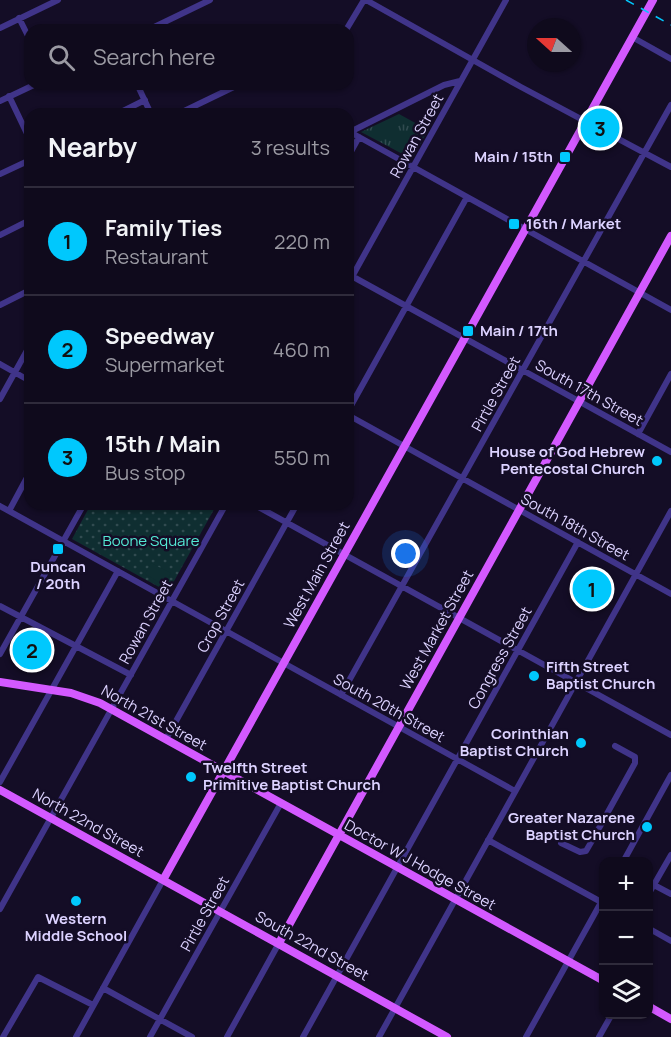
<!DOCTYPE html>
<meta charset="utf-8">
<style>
body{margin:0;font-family:Manrope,sans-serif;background:#1d1829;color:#f1f3f6}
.controls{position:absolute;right:18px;bottom:18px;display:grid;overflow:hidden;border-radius:12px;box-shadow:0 2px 4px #0004}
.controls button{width:54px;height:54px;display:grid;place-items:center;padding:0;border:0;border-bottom:2px solid #2f2b3b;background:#0f0a1c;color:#f1f3f6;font:30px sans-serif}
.compass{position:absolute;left:527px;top:18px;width:54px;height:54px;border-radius:50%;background:#0f0a1c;box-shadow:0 2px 4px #0004;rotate:291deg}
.you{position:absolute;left:406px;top:554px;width:21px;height:21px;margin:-15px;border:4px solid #fff;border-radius:50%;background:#1a73e8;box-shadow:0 0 0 9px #1a73e833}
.badge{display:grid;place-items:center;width:39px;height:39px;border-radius:50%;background:#00c8fd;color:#111;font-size:20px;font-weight:700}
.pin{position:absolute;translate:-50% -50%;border:3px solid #fff;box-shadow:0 2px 6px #0006}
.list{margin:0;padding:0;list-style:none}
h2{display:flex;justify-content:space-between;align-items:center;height:78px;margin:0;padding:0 24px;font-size:26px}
h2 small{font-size:20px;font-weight:400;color:#9b9aa3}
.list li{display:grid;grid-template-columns:39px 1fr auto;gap:18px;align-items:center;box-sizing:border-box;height:108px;padding:0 24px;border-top:2px solid #2f2b3b}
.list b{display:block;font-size:22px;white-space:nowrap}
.list p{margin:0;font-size:20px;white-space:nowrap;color:#9b9aa3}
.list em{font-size:20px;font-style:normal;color:#9b9aa3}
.icon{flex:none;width:33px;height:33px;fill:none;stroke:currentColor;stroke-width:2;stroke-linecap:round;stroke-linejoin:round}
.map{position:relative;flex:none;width:671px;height:1037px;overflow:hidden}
.search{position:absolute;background:#0f0a1c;box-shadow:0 2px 4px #0004;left:24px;top:24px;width:330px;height:66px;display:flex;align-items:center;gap:15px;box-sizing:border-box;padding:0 21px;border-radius:18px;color:#9b9aa3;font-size:22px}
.panel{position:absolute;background:#0f0a1c;box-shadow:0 2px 4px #0004;left:24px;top:108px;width:330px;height:402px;border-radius:18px}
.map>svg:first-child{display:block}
</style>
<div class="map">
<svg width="671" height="1037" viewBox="0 0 671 1037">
<defs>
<pattern id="grass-tufts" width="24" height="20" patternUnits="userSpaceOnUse" patternTransform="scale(1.5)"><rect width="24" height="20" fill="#0f2e31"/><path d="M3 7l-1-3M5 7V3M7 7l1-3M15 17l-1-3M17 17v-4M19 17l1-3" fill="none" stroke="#314b50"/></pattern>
<pattern id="park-dots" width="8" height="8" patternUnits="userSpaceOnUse" patternTransform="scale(1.5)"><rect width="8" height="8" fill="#0f2e31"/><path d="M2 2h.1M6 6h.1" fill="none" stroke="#314b50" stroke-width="1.8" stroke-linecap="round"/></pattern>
</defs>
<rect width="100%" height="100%" fill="#140d26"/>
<path fill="url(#grass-tufts)" d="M 399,114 L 428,130 L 412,159 L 361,132 Z"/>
<path fill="url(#park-dots)" d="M 91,504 L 217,504 L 168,592 L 72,539 Z"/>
<path fill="#0f2e31" d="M 151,563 L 171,573 L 164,585 L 145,574 Z"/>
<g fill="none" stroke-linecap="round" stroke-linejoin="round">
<path stroke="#403489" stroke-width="6" d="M 366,0 L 521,87 L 671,167
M 19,18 L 30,40
M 0,28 L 58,0
M 148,30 L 210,0
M 346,30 L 364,0
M 632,37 L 671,59
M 137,84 L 151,114
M 9,96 L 30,140
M 0,101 L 36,84
M 117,114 L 145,100
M 178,114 L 240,84
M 350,132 L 671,310
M 348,133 L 444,85 L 460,81
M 348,157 L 359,137
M 0,174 L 30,160
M 0,235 L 30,220
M 348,274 L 671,452
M 348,284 L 506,0
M 0,305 L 30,290
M 0,364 L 30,381
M 0,399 L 30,345
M 348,411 L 467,197
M 348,415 L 671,594
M 638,434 L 671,374
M 253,504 L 671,735
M 0,506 L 515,791
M 9,511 L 30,472
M 0,606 L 131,675
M 0,654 L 84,504
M 341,695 L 671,105
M 166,739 L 297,504
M 0,782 L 118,571
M 488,840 L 603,903
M 561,843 L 580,852 L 586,851 L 593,839 L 635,763 L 635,757 L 615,746
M 623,862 L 671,775
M 654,885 L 671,894
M 648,895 L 671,855
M 0,909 L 226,504
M 648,928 L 671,941
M 103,988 L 192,1037
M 3,1037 L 38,977 L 93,1005
M 76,1037 L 163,880
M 150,1037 L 281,803
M 227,1037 L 279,943
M 303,1037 L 578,542
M 379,1037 L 671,511
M 526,1037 L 604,897
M 599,1037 L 612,1014"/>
<path stroke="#d359ff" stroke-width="8" d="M 0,682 L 71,693 L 100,703 L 604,981
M 0,790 L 447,1037
M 163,880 L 653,0
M 279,943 L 671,236
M 648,1006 L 671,1019"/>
<path stroke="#00c8fd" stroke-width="1.5" stroke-dasharray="9 8" stroke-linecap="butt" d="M 626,0 L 671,25"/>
</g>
<g fill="#00c8fd" stroke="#140d26" stroke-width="2">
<rect x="559" y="151" width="12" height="12" rx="3"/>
<rect x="508" y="218" width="12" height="12" rx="3"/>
<rect x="462" y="325" width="12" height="12" rx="3"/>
<circle cx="657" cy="461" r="6"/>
<rect x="52" y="543" width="12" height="12" rx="3"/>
<circle cx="534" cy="676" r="6"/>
<circle cx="581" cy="743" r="6"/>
<circle cx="191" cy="777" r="6"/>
<circle cx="647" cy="827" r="6"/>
<circle cx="76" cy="901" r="6"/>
</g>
<g text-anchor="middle" stroke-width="5" stroke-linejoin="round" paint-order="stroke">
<g font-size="15" fill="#dcd2ff" stroke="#140d26">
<text transform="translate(417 136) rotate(-61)" y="5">Rowan Street</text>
<text transform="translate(589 393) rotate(29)" y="5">South 17th Street</text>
<text transform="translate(496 394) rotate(-61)" y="5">Pirtle Street</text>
<text transform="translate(575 527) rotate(29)" y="5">South 18th Street</text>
<text transform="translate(317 575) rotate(-61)" y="5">West Main Street</text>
<text transform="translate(221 616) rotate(-61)" y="5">Crop Street</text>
<text transform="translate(146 622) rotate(-61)" y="5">Rowan Street</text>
<text transform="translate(437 630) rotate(-61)" y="5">West Market Street</text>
<text transform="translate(500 658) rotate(-61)" y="5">Congress Street</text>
<text transform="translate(389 708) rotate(29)" y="5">South 20th Street</text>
<text transform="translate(154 718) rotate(29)" y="5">North 21st Street</text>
<text transform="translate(88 823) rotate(29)" y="5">North 22nd Street</text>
<text transform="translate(420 865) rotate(29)" y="5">Doctor W J Hodge Street</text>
<text transform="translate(205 914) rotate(-61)" y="5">Pirtle Street</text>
<text transform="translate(312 946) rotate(29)" y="5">South 22nd Street</text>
</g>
<g font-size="15" font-weight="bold" fill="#dcd2ff" stroke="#140d26" text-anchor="end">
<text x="553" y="162">Main / 15th</text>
<text x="526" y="229" text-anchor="start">16th / Market</text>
<text x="480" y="336" text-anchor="start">Main / 17th</text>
<text x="645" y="457">House of God Hebrew<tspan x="645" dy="17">Pentecostal Church</tspan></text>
<text x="58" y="572" text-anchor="middle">Duncan<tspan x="58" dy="17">/ 20th</tspan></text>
<text x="546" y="672" text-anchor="start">Fifth Street<tspan x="546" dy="17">Baptist Church</tspan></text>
<text x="569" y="739">Corinthian<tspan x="569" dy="17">Baptist Church</tspan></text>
<text x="203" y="773" text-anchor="start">Twelfth Street<tspan x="203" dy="17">Primitive Baptist Church</tspan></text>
<text x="635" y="823">Greater Nazarene<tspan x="635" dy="17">Baptist Church</tspan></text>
<text x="76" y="924" text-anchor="middle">Western<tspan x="76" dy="17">Middle School</tspan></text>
</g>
<g font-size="15" fill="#54e9d4" stroke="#140d26">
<text x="151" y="546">Boone Square</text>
</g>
</g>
</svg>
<div class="controls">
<button>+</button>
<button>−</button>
<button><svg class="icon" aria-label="layers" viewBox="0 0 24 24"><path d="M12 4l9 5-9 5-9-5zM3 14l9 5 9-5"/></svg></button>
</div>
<svg class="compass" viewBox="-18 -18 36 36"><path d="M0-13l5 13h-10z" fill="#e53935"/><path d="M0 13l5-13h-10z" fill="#9b9aa3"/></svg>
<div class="you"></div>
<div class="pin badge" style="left:592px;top:589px">1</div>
<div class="pin badge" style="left:32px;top:650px">2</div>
<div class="pin badge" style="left:600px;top:128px">3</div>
<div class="search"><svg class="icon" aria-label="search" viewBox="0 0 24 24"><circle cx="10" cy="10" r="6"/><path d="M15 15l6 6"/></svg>Search here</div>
<section class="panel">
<h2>Nearby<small>3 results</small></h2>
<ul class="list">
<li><span class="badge">1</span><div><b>Family Ties</b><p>Restaurant</p></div><em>220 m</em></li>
<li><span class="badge">2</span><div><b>Speedway</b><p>Supermarket</p></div><em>460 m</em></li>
<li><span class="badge">3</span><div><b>15th / Main</b><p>Bus stop</p></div><em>550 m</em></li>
</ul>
</section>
</div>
